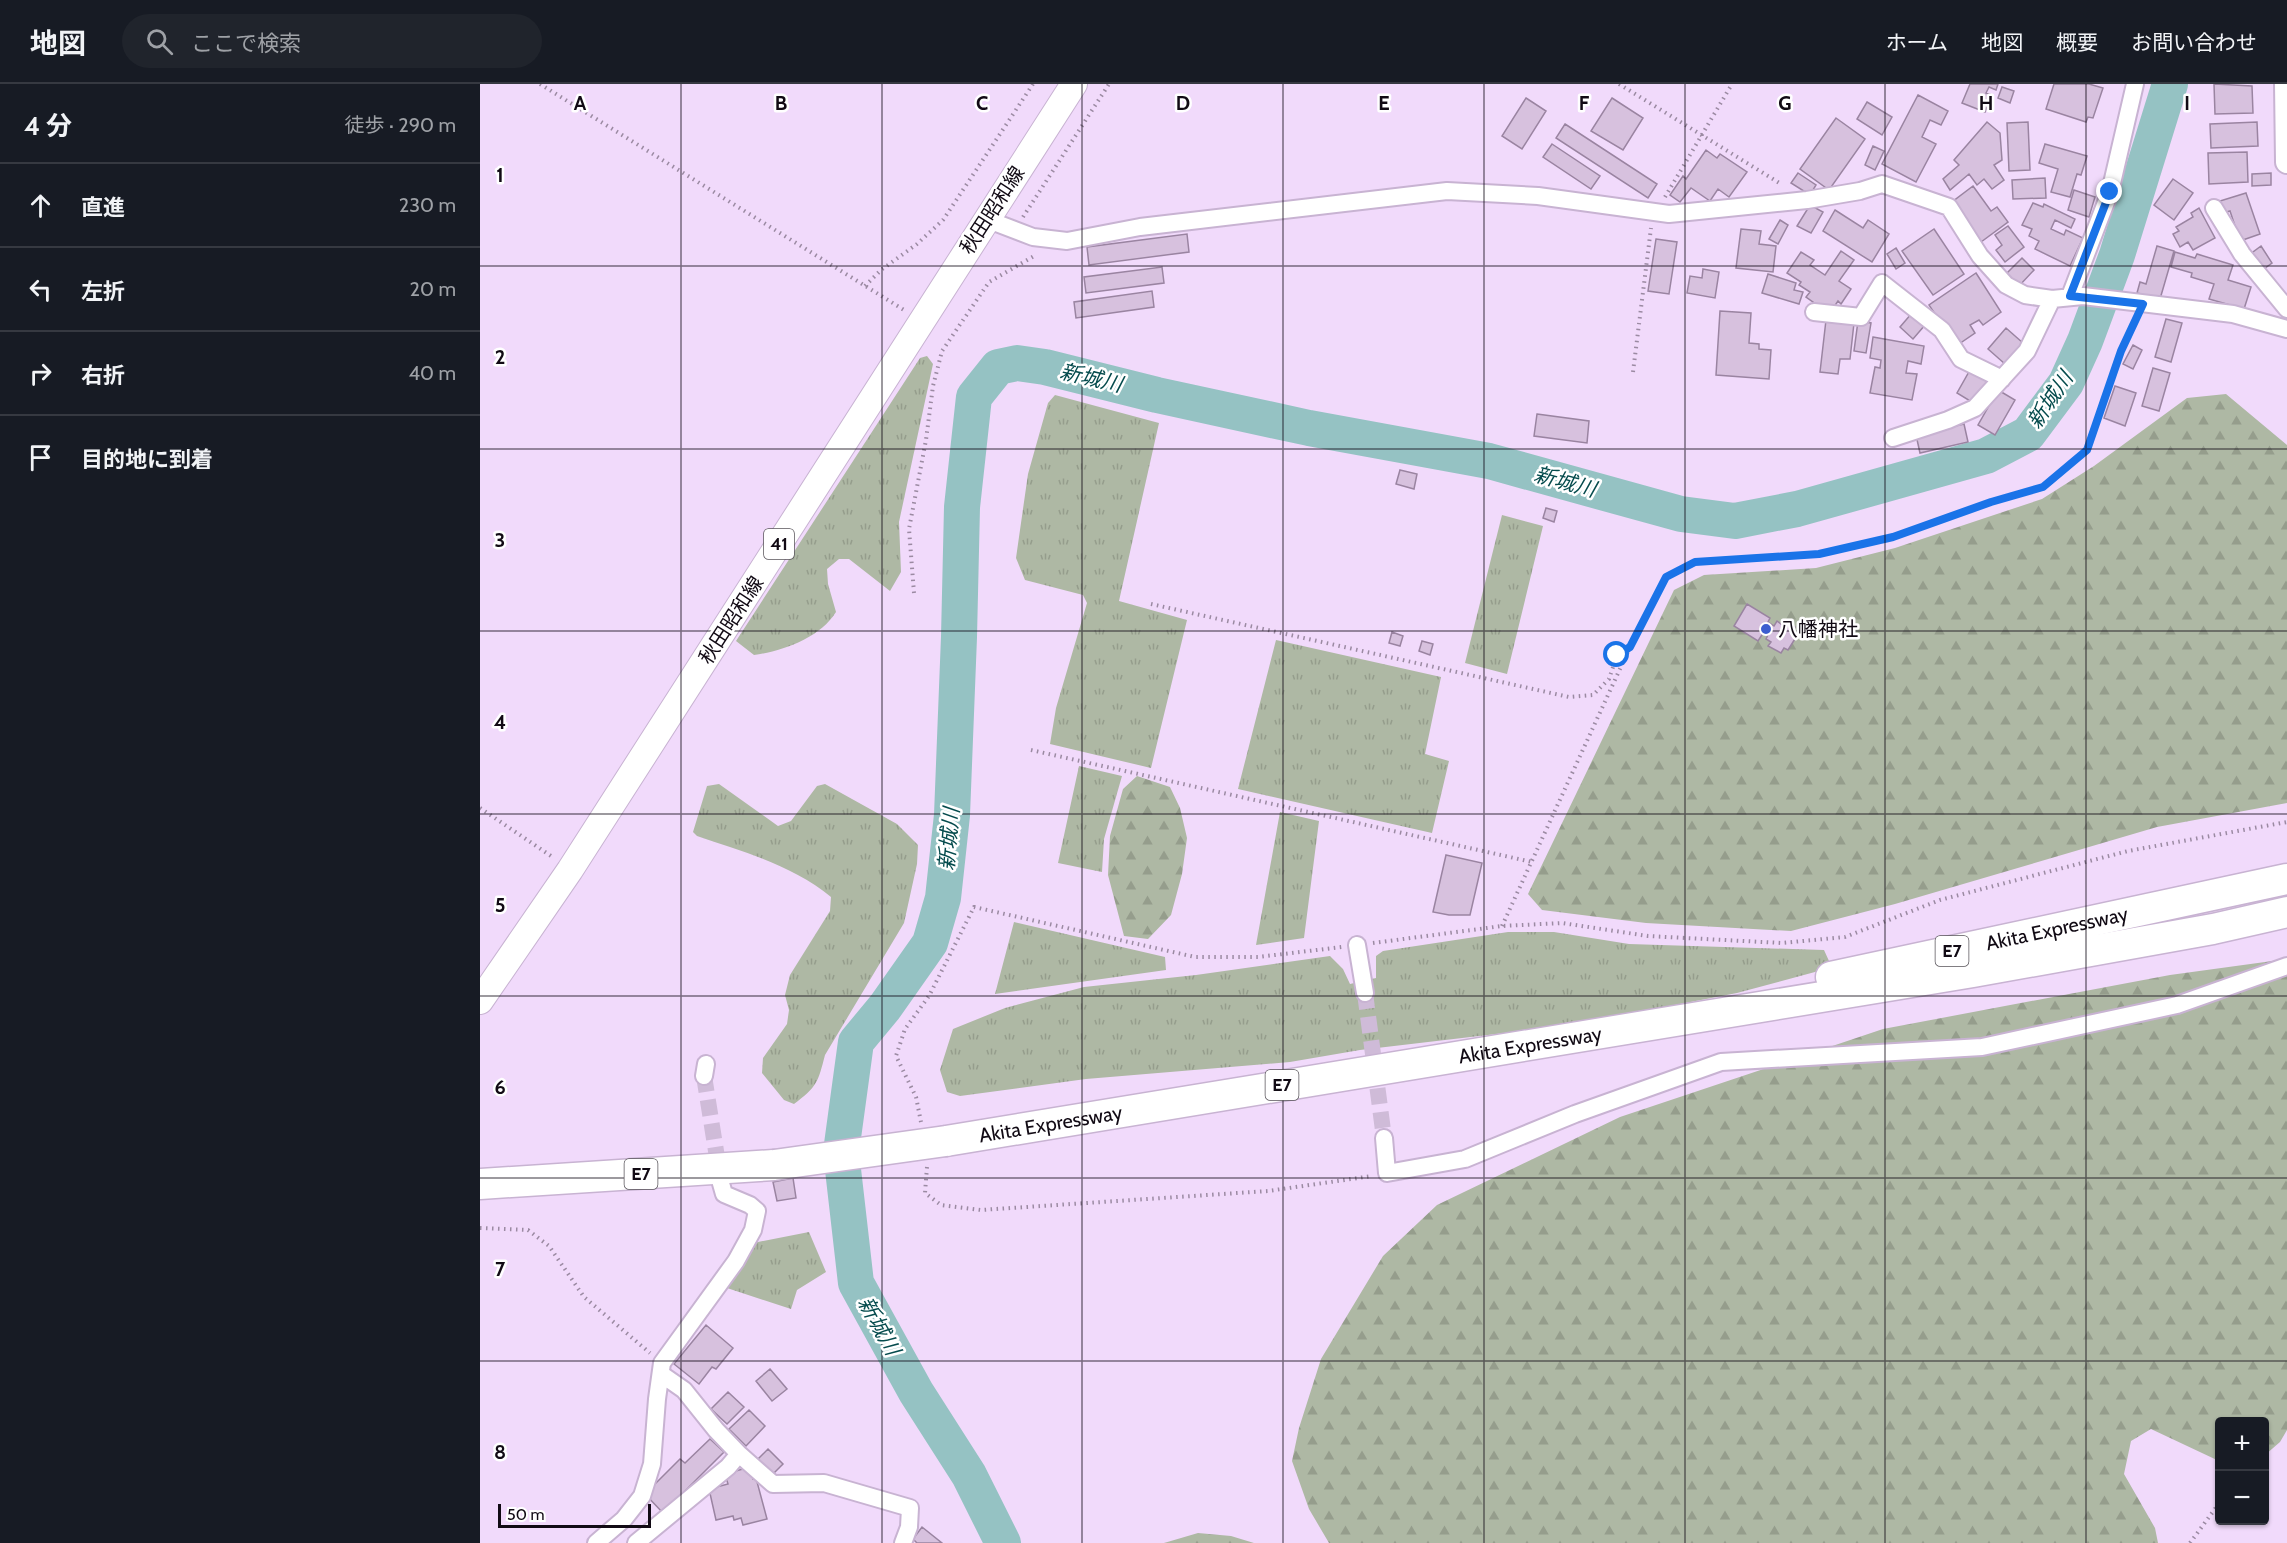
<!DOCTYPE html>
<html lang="ja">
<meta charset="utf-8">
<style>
body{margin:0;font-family:Cabin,"Noto Sans JP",sans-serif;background:#20242c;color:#f1f3f6}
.controls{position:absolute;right:18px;bottom:18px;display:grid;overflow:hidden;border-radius:6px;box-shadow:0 2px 4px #0004}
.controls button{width:54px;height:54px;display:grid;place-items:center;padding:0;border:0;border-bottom:2px solid #363941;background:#171b24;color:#f1f3f6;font:30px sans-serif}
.scale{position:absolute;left:18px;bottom:15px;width:153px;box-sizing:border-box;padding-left:6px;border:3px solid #110a14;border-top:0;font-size:16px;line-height:21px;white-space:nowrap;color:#110a14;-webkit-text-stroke:4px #fff;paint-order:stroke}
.stop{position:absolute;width:18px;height:18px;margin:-14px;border:4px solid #1a73e8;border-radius:50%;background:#fff}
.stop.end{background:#1a73e8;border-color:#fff;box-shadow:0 2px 6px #0008}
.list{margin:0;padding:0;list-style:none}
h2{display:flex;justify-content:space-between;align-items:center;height:78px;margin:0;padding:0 24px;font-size:26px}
h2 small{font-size:20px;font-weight:400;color:#9ea1a6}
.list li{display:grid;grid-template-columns:39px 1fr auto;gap:18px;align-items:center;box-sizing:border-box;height:84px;padding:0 24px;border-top:2px solid #363941}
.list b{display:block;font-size:22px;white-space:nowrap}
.list em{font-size:20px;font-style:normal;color:#9ea1a6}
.icon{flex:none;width:33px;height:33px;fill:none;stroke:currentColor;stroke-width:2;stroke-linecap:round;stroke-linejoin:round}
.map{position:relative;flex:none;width:1807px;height:1459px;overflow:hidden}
header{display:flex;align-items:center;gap:36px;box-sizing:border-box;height:84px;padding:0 30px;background:#171b24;border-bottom:2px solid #363941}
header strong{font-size:28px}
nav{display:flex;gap:33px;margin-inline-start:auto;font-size:21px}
.search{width:420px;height:54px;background:#20242c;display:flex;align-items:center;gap:15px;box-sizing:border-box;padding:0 21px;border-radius:33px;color:#9ea1a6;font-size:22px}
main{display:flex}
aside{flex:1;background:#171b24}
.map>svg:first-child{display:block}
</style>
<header>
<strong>地図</strong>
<div class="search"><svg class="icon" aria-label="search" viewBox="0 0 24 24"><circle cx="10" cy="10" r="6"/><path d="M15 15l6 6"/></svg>ここで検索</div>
<nav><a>ホーム</a><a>地図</a><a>概要</a><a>お問い合わせ</a></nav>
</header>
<main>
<aside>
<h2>4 分<small>徒歩 · 290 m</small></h2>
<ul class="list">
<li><svg class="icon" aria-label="ahead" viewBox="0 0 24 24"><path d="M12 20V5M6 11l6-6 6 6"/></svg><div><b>直進</b></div><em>230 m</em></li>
<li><svg class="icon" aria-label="left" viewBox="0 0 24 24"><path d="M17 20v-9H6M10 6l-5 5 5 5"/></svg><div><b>左折</b></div><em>20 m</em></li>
<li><svg class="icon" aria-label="right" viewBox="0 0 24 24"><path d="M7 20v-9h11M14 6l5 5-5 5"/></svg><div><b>右折</b></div><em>40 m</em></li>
<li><svg class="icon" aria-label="arrive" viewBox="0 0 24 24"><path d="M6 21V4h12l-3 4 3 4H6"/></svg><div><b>目的地に到着</b></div></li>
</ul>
</aside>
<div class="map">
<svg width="1807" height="1459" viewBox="0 0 1807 1459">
<defs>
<pattern id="grass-tufts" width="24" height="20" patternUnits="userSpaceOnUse" patternTransform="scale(1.5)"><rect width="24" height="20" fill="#aeb8a4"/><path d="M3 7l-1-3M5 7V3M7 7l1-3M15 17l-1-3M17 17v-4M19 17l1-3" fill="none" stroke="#959d8c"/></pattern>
<pattern id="forest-firs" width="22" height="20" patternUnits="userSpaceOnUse" patternTransform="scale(1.5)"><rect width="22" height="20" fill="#aeb8a4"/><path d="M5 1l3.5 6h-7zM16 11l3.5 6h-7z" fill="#959d8c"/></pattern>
</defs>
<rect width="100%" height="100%" fill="#f1dafb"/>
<path fill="url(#grass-tufts)" d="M 447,272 L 453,280 L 419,438 L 421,488 L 410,507 L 369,475 L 359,475 L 347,485 L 348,500 L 356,528 C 340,554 303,567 274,571 L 256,557 L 440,274 Z
M 575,311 L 679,339 L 639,517 L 707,536 L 671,684 L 570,660 L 576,624 L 607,519 L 603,511 L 545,496 L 536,474 L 548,390 L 568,319 Z
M 1022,431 L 1063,442 L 1027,590 L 985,579 Z
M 796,556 L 961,593 L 945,670 L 969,677 L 952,749 L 758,705 Z
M 599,682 L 642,692 L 624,755 L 622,788 L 578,779 Z
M 239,700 L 298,742 L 311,737 L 337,702 L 345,700 L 417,740 L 438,761 L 437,780 L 424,839 L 345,971 C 338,998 337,1003 314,1020 L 304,1016 L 282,989 L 283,974 L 307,940 L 309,926 L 305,911 L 310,891 L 350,827 L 351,813 C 312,781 264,768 217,752 L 213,748 L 227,702 Z
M 800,728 L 839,737 L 824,854 L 776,861 Z
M 534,838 L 685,873 L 686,886 L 515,910 Z
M 1028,848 L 1074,848 L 1149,860 L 1344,866 L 1349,877 L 1346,885 L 1257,909 L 1092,941 L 880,966 L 810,978 L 606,995 L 480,1012 L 467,1008 L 460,986 L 473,945 L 525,924 L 604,903 L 716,891 L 850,872 L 863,885 L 870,900 L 896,894 L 896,872 L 903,867 Z
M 329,1148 L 346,1188 L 317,1206 L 311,1225 L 244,1203 L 273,1159 Z"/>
<path fill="url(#forest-firs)" d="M 1746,310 L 1807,361 L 1807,719 L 1677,743 L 1415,820 L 1311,847 L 1166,839 L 1062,826 L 1048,810 L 1194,506 L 1224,491 L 1336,484 L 1415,464 L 1562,415 L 1614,382 L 1707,314 Z
M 657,692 L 690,703 L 700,724 L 707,754 L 702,790 L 691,831 L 668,855 L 644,852 L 628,791 L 630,752 L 643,705 Z
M 1807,875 L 1807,1346 L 1800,1358 L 1785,1371 L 1784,1338 L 1740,1338 L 1739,1377 L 1671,1345 L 1651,1357 L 1644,1390 L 1675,1444 L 1678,1459 L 849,1459 L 829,1425 L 812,1377 L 819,1344 L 841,1275 L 903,1172 L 957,1121 L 1140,1033 L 1403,945 L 1690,891 Z
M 718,1449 L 751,1452 L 774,1459 L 684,1459 Z"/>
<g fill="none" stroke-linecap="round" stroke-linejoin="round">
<path stroke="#95c2c3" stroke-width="36" d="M 523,1459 L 489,1391 L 436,1308 L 376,1199 L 361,1068 L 376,958 L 405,923 L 450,859 L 463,814 L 472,731 L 479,553 L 482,423 L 494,313 L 518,283 L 537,279 L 565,283 L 677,311 L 829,344 L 1009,377 L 1201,430 L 1255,437 L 1317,425 L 1506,372 L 1548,350 L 1586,299 L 1605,257 L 1637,171 L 1690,0"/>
</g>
<path fill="#d7c1de" stroke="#9a84a1" stroke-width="1.5" d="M 1490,0 L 1518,0 L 1516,6 L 1509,3 L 1506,9 L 1512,11 L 1505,28 L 1482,19 Z
M 1574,0 L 1609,0 L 1623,4 L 1613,34 L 1608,33 L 1606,38 L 1566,25 Z
M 1734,0 L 1772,2 L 1773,29 L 1735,30 Z
M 1522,3 L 1534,7 L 1530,19 L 1518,14 Z
M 1438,11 L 1468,27 L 1461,41 L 1450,36 L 1442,53 L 1456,60 L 1436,98 L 1402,80 Z
M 1046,14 L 1066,27 L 1042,65 L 1022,52 Z
M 1132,14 L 1163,34 L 1143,66 L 1111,47 Z
M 1387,18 L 1412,33 L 1402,51 L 1377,35 Z
M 1356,34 L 1385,55 L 1349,106 L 1320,85 Z
M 1507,38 L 1520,49 L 1522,76 L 1514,81 L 1524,96 L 1512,105 L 1504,95 L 1497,101 L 1489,90 L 1470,106 L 1463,95 L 1479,81 L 1474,76 Z
M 1548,38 L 1550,86 L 1529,87 L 1527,39 Z
M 1777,38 L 1778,62 L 1731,64 L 1730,40 Z
M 1085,40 L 1177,100 L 1168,114 L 1076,54 Z
M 1072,60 L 1120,92 L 1111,105 L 1063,73 Z
M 1565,60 L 1607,72 L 1601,91 L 1597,90 L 1590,113 L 1571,108 L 1578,85 L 1559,79 Z
M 1393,62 L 1404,67 L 1395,86 L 1385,81 Z
M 1226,66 L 1237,74 L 1240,70 L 1267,88 L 1249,113 L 1238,105 L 1230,117 L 1211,104 L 1200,118 L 1190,111 L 1203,92 L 1206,95 Z
M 1767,68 L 1768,98 L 1729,100 L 1728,69 Z
M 1318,89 L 1336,101 L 1330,111 L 1311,99 Z
M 1791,89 L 1791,101 L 1772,102 L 1772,90 Z
M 1565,94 L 1566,114 L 1533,115 L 1532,96 Z
M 1693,95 L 1713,109 L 1694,136 L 1674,121 Z
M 1493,102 L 1511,127 L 1517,123 L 1528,138 L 1501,158 L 1472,118 Z
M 1594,106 L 1615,113 L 1609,133 L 1588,126 Z
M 1766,109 L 1780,150 L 1760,157 L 1750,127 L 1743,129 L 1740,117 Z
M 1553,119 L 1563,123 L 1564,120 L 1595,135 L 1591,144 L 1575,136 L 1571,145 L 1584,151 L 1586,146 L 1603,154 L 1590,182 L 1555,165 L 1559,157 L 1549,152 L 1552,145 L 1542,141 Z
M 1330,121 L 1343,128 L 1331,149 L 1317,142 Z
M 1719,124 L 1735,154 L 1713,166 L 1708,158 L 1700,163 L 1693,150 L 1699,147 L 1696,143 L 1713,133 L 1711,129 Z
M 1355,126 L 1383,144 L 1388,136 L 1409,150 L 1392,178 L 1343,147 Z
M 1300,136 L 1308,141 L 1298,160 L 1289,155 Z
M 1528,142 L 1544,163 L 1525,178 L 1516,166 L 1522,161 L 1515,151 Z
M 1261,145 L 1281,147 L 1279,160 L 1296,162 L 1293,188 L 1256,184 Z
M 1454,145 L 1484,190 L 1453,211 L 1422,167 Z
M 707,150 L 709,168 L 609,181 L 607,163 Z
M 1176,155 L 1197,158 L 1189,210 L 1168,207 Z
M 1677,162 L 1694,167 L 1680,215 L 1657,209 L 1660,198 L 1666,200 Z
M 1781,162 L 1792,179 L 1781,187 L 1769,171 Z
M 1416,164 L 1425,179 L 1416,185 L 1407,170 Z
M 1361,167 L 1374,176 L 1359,197 L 1371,205 L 1361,220 L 1358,217 L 1352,226 L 1343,225 L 1326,213 L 1330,208 L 1319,201 L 1321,198 L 1307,189 L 1321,168 L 1334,176 L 1330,181 L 1345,191 Z
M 1695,168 L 1715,174 L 1717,170 L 1753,181 L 1748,196 L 1771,203 L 1764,225 L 1729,215 L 1734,200 L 1711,193 L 1712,189 L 1691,183 Z
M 1542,174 L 1554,186 L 1539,202 L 1526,190 Z
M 682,183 L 684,199 L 606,209 L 604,193 Z
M 1223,185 L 1239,188 L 1235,214 L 1207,209 L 1210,192 L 1222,194 Z
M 1496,189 L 1521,228 L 1503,241 L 1499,236 L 1490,241 L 1495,249 L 1476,262 L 1449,221 Z
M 1288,190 L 1316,199 L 1314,206 L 1323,208 L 1319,220 L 1282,209 Z
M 672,207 L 674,223 L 596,234 L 594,218 Z
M 1240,227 L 1271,229 L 1269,259 L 1279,260 L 1279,265 L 1291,266 L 1289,295 L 1236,291 Z
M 1432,229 L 1445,241 L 1433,255 L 1420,243 Z
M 1686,235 L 1702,239 L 1691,278 L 1675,273 Z
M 1346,236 L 1374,239 L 1370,275 L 1360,275 L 1358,290 L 1340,288 Z
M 1378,237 L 1391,239 L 1386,269 L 1374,267 Z
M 1526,244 L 1543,259 L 1525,280 L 1508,265 Z
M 1393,253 L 1444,262 L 1441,280 L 1428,277 L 1426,289 L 1437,290 L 1432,316 L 1390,309 L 1395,283 L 1400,284 L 1401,276 L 1390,274 Z
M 1653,261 L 1662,266 L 1653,285 L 1643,280 Z
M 1673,284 L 1690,289 L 1679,327 L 1662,322 Z
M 1490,286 L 1509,296 L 1495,320 L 1477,309 Z
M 1635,302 L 1656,309 L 1645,342 L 1624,334 Z
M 1518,306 L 1535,316 L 1515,351 L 1498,341 Z
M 1057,330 L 1109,337 L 1107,359 L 1054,352 Z
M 1484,340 L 1488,358 L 1440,369 L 1436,351 Z
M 920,386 L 937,390 L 934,405 L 916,400 Z
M 1066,424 L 1077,427 L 1074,438 L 1063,434 Z
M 1267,520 L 1290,534 L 1288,538 L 1294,542 L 1297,537 L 1301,540 L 1304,536 L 1315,543 L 1313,547 L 1318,550 L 1308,566 L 1304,564 L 1301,569 L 1288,562 L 1291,558 L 1286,555 L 1289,549 L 1285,546 L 1278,557 L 1254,542 Z
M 912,548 L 923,552 L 920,562 L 909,559 Z
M 942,557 L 953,560 L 950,571 L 939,567 Z
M 966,771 L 1002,779 L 990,831 L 969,831 L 953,828 Z
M 313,1094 L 316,1114 L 297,1117 L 293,1098 Z
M 226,1241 L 253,1264 L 236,1285 L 232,1283 L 219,1300 L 194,1280 Z
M 290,1285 L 307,1305 L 292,1317 L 276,1297 Z
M 248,1308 L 264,1323 L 247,1340 L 231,1325 Z
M 269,1326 L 285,1342 L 266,1362 L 249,1345 Z
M 230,1355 L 244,1368 L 183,1429 L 165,1410 L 200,1375 L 205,1379 Z
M 288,1365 L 303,1380 L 292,1391 L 277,1376 Z
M 270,1383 L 273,1395 L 276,1394 L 287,1435 L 263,1441 L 261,1434 L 254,1436 L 253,1432 L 236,1436 L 229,1405 L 248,1400 L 245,1390 Z
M 442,1443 L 462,1459 L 437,1459 L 433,1455 Z"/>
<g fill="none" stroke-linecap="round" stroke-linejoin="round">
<path stroke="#cfbbd8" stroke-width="16" stroke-dasharray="16 8" stroke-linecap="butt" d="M 885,909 L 904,1054
M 224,992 L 240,1092"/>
<defs>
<path id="street" d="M 1734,124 L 1762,170 L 1807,225
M 506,135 L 553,153 L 587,157 L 660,143 L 967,107 L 1058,112 L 1189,130 L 1327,116 L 1380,107 L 1402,100 L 1469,123 L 1500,172 L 1526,201 L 1545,211 L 1572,215 L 1603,212 L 1753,230 L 1807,245
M 1590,212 L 1630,108 L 1655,0
M 1334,228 L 1381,233 L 1402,199 L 1462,246 L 1481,275 L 1522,295
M 1413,354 L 1468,336 L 1495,324 L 1547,267 L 1572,215
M 877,861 L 885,909
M 224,992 L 226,980
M 904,1054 L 907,1089 L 985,1075 L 1095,1030 L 1241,978 L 1502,963 L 1697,921 L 1807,882
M 259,1370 L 293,1400 L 344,1399 L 430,1424 L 429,1443 L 423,1459
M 116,1459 L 144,1435 L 162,1412 L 172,1380 L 177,1315 L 182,1279 L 256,1177 L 273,1146 L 277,1127 L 270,1121 L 244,1110 L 240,1096
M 156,1459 L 248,1383 L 259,1370 L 236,1346 L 204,1306 L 181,1290"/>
<path id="secondary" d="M 1806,0 L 1807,78"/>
<path id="primary" d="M 0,917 L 90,786 L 594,0"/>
<g id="highway">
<path id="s1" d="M 1351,893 L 1807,795"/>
<path id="s2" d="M 466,1057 L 1493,888 L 1733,845 L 1807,828"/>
<path d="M 0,1100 L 294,1081"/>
</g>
</defs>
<use href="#street" stroke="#c8b3d2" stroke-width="20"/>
<use href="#secondary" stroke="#c8b3d2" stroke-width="26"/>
<use href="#primary" stroke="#c8b3d2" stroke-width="28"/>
<use href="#highway" stroke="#c8b3d2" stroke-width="33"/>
<path stroke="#9b8aa2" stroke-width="4" stroke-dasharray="1.5 4.5" stroke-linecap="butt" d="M 60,0 L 424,226
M 1139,0 L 1301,100
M 1185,113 L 1252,0
M 543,133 L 629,0
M 385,202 L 401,186 L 437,160 L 463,136 L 553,0
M 1153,288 L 1171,144
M 434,509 L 429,445 L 446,356 L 453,302 L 462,267 L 509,198 L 554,172
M 671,520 L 1089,613 L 1113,611 L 1129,595 L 1137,571 L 1149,563
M 551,666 L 1052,778
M 0,724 L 74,774
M 1022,842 L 1156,550 L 1186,493 L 1215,478 L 1339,470 L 1413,453 L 1511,418 L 1563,403 L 1607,366 L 1620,324 L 1641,267 L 1656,235
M 893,859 L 1022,842 L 1082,839 L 1168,852 L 1302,859 L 1365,853 L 1460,816 L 1648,767 L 1807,738
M 441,1038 L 436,1013 L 416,972 L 425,945 L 449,912 L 494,823 L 715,873 L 778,873 L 862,863
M 447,1083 L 445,1109 L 461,1121 L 501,1126 L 788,1107 L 892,1092
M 0,1144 L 48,1146 L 69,1162 L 104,1213 L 170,1269
M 1710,1459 L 1740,1418"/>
<use href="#street" stroke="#fff" stroke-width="16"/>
<use href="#secondary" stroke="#fff" stroke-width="22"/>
<use href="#primary" stroke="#fff" stroke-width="26"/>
<use href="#highway" stroke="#fff" stroke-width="30"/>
<defs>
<path id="highway-bridge" d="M 294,1081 L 466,1057"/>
</defs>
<use href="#highway-bridge" stroke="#c8b3d2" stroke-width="33" stroke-linecap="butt"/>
<use href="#highway-bridge" stroke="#fff" stroke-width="30"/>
</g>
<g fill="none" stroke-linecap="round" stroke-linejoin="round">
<path stroke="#1a73e8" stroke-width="8" d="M 1137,571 L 1150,563 L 1186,493 L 1215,478 L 1339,470 L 1413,453 L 1511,418 L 1563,403 L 1607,366 L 1641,267 L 1663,220 L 1590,212 L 1630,108"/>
</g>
<path fill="none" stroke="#110a14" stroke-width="1.5" stroke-opacity="0.55" d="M 201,0 L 201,1459M 402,0 L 402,1459M 602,0 L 602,1459M 803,0 L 803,1459M 1004,0 L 1004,1459M 1205,0 L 1205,1459M 1405,0 L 1405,1459M 1606,0 L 1606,1459M 0,182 L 1807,182M 0,365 L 1807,365M 0,547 L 1807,547M 0,730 L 1807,730M 0,912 L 1807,912M 0,1094 L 1807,1094M 0,1277 L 1807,1277"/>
<circle fill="#3d5ecf" stroke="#fff" stroke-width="2" cx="1286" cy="545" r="6"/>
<g text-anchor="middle" stroke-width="5" stroke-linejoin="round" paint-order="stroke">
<g fill="#fff" stroke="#58545a" stroke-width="1.5">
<rect x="284" y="445" width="30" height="30" rx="4.5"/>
<rect x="1455.5" y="852" width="33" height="30" rx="4.5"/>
<rect x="785.5" y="986" width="33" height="30" rx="4.5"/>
<rect x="144.5" y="1075" width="33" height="30" rx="4.5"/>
</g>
<g font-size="18" font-weight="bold" fill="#110a14">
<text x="299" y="466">41</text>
<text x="1472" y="873">E7</text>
<text x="802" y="1007">E7</text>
<text x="161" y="1096">E7</text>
</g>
<g font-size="20" fill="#110a14" stroke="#fff">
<text transform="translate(512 126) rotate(-57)" y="7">秋田昭和線</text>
<text transform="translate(251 536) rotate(-57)" y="7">秋田昭和線</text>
<text dy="7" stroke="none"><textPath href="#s1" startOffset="231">Akita Expressway</textPath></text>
<text dy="7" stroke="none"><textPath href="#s2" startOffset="592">Akita Expressway</textPath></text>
<text dy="7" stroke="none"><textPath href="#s2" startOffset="106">Akita Expressway</textPath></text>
</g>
<g font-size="20" fill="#110a14" stroke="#fff" text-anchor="start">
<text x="1298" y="552">八幡神社</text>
</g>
<g font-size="21" font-style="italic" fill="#054b4d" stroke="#fff">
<text transform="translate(611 294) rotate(13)" y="7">新城川</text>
<text transform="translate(1570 316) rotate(-56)" y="7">新城川</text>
<text transform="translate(1085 398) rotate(15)" y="7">新城川</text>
<text transform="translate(469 755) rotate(-85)" y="7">新城川</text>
<text transform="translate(399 1242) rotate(61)" y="7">新城川</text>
</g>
</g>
<g font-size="20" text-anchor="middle" font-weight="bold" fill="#110a14" stroke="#fff" stroke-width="5" stroke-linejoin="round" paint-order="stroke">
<text x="100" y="26">A</text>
<text x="301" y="26">B</text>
<text x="502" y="26">C</text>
<text x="703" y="26">D</text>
<text x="904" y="26">E</text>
<text x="1104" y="26">F</text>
<text x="1305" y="26">G</text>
<text x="1506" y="26">H</text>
<text x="1707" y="26">I</text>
<text x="20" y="98">1</text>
<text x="20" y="280">2</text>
<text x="20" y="463">3</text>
<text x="20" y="645">4</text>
<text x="20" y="828">5</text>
<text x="20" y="1010">6</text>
<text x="20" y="1192">7</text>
<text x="20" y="1375">8</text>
</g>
</svg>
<div class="controls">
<button>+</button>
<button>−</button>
</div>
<div class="scale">50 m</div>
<div class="stop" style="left:1137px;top:571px"></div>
<div class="stop end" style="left:1630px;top:108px"></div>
</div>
</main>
